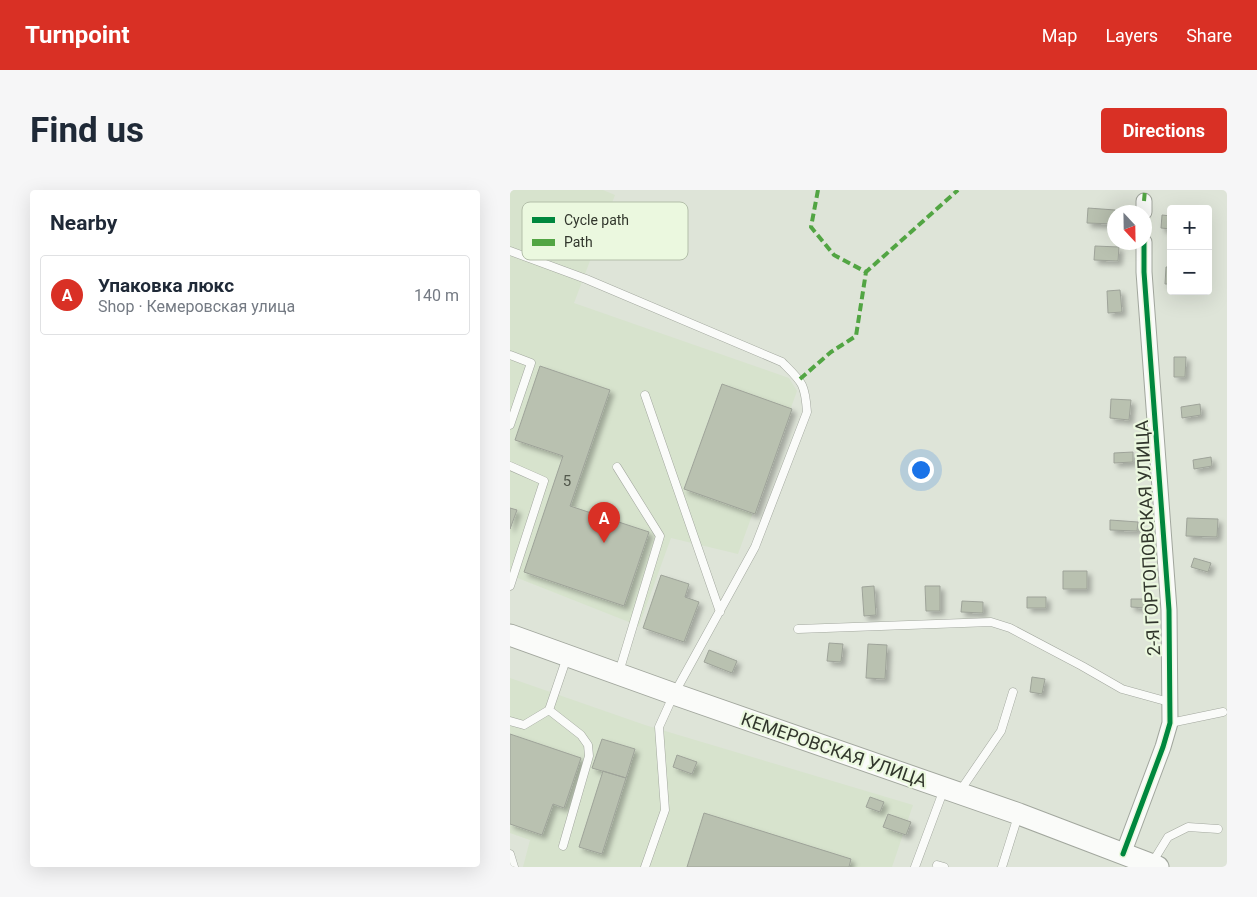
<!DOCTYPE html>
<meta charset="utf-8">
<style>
body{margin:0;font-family:Roboto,sans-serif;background:#f6f6f7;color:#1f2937}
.controls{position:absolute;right:15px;top:15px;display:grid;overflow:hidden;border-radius:5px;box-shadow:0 5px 20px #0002}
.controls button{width:45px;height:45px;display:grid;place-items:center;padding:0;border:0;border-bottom:1px solid #e0e1e3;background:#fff;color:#1f2937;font:25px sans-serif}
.compass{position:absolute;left:597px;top:15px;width:45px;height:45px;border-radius:50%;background:#fff;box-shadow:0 5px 20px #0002;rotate:158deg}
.you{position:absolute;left:410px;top:279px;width:18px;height:18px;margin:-12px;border:4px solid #fff;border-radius:50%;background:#1a73e8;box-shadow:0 0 0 8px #1a73e833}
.badge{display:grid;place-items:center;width:32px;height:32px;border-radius:50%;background:#d93025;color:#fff;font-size:16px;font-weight:700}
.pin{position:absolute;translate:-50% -41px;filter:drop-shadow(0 1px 2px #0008)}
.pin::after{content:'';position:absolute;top:26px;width:18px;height:15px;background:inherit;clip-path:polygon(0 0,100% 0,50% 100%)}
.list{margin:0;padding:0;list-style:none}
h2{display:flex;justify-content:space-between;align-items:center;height:65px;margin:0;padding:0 20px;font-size:21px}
h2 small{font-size:16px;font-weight:400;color:#747a83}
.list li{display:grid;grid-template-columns:32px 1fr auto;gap:15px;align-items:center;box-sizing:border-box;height:80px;margin:0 10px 10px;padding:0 10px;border:1px solid #e0e1e3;border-radius:5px}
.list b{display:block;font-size:19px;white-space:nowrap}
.list p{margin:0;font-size:16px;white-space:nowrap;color:#747a83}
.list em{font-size:16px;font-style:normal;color:#747a83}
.map{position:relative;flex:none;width:717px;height:677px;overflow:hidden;border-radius:5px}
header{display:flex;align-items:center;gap:30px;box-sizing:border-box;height:70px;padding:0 25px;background:#d93025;color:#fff}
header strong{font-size:24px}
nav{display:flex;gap:28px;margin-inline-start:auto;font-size:18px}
.intro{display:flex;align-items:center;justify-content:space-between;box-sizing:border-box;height:120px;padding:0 30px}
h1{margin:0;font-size:35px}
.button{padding:12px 22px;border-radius:5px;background:#d93025;color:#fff;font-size:18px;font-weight:700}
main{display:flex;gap:30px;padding:0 30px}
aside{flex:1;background:#fff;border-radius:5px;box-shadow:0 5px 20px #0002}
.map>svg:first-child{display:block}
</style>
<header>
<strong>Turnpoint</strong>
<nav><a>Map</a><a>Layers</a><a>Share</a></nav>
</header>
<div class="intro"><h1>Find us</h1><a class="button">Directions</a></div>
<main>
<aside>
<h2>Nearby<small></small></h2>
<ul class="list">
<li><span class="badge">A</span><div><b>Упаковка люкс</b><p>Shop · Кемеровская улица</p></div><em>140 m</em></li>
</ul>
</aside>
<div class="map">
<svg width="717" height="677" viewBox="0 0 717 677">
<defs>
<filter id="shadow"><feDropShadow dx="4" dy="4" stdDeviation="2.5" flood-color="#0004"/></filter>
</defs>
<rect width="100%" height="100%" fill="#dee4d8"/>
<path fill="#d7e3cd" d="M 0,0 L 93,0 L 105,5 L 64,113 L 279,188 L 287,201 L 228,364 L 161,348 L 129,436 L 0,385 Z
M 0,488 L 135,535 L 403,615 L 382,677 L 13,677 L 20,650 L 0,643 Z"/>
<path fill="#b9c1b0" stroke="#9ea399" filter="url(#shadow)" d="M 578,18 L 605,20 L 604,34 L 577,33 Z
M 652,25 L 661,26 L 661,39 L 651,38 Z
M 585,56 L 609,57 L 608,71 L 584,70 Z
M 656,77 L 661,77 L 661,94 L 655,94 Z
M 610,100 L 612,122 L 598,123 L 597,101 Z
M 664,167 L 676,167 L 675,187 L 664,187 Z
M 30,176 L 100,200 L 60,316 L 139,342 L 114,416 L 14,382 L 53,266 L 5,250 Z
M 212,194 L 282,219 L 245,324 L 174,299 Z
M 601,209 L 621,210 L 619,230 L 600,228 Z
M 690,214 L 691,225 L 672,228 L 671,217 Z
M 623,262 L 623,272 L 604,273 L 604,263 Z
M 701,267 L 702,276 L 684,279 L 683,270 Z
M 0,318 L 7,320 L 0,339 Z
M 677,328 L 708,329 L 707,347 L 676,346 Z
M 600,330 L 628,332 L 627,341 L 600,340 Z
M 684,368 L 701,373 L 698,382 L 681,377 Z
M 553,381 L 577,381 L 577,399 L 553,399 Z
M 151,385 L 179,394 L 175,407 L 189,412 L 174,452 L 133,438 Z
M 364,396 L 366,425 L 354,426 L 352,397 Z
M 415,396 L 430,396 L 430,421 L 416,421 Z
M 517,407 L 536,407 L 536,418 L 517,418 Z
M 621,409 L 635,409 L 635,418 L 621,417 Z
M 452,411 L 473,412 L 473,423 L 451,422 Z
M 319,453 L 333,454 L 331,472 L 317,471 Z
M 358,454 L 377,455 L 375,489 L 356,488 Z
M 199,460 L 227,471 L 222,483 L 194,472 Z
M 522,487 L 535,489 L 532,504 L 520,502 Z
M 0,544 L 71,568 L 54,618 L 43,614 L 32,645 L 0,634 Z
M 92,549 L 125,559 L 116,588 L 82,578 Z
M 167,565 L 187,572 L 182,584 L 163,577 Z
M 93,581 L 116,588 L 92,664 L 69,657 Z
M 360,607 L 374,612 L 370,622 L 356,617 Z
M 194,623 L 341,669 L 339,677 L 177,677 Z
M 378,624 L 401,632 L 396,645 L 373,637 Z"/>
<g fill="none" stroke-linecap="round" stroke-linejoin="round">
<defs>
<path id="service" d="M 0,61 L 76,89 L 272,172 C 292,192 295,193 297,222 L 245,357 L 164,504 L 149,537 L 155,620 L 135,677
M 0,165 L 21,173 L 0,235
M 135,205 L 210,422
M 0,276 L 34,291 L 0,396
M 107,277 L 150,346 L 109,482
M 288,439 L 481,432 L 500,438 L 572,476 L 612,499 L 659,512
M 0,531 L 14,535 L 39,520
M 660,533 L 713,522
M 450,601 L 491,541 L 503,502
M 53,656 L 79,566 L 78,555 L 71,545 L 39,520 L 57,467
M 0,664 L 4,677
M 642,673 L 658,647 L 678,637 L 708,639
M 427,675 L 434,677
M 405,677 L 434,599
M 492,677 L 508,626"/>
<path id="minor" d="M 634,22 L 634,11
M 613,664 L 653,557 L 660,533 L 659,420 L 634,82 L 634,52"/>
<path id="secondary" d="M 0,445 L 164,504 L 509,624 L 648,677"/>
</defs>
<use href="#service" stroke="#a2a79e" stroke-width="9"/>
<use href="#minor" stroke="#a2a79e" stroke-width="17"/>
<use href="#secondary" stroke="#a2a79e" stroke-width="23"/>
<use href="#service" stroke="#fafbf9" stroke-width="8"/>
<use href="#minor" stroke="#fafbf9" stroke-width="15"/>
<use href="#secondary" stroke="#fafbf9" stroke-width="21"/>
<path stroke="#52a543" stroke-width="4" stroke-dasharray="8 4" stroke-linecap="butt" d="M 308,0 L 301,37 L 324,65 L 356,82 L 448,0
M 634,11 L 635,0
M 290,189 L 321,162 L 346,146 L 356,82"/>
<defs>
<path id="cycleway" d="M 613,664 L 653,557 L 660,533 L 659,420 L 634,82 L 634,52"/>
</defs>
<use href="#cycleway" stroke="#ebf8df" stroke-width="8"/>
<use href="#cycleway" stroke="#00873e" stroke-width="5"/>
</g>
<g text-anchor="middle" stroke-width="4.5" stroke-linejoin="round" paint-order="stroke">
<g font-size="15" fill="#53594d">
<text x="57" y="296">5</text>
</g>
<g font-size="18" fill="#31362c" stroke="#ebf8df">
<text transform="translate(638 348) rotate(-93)" y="6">2-Я ГОРТОПОВСКАЯ УЛИЦА</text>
<text transform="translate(324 560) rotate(19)" y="6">КЕМЕРОВСКАЯ УЛИЦА</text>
</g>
</g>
<rect x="12" y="12" width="166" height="58" rx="8" fill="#ebf8df" stroke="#b3bea9" stroke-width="1"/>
<rect x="22" y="27" width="23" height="6" fill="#00873e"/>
<rect x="22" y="49" width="23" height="7" fill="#52a543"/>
<g font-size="14" fill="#31362c">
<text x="54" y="35">Cycle path</text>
<text x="54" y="57">Path</text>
</g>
</svg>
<div class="controls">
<button>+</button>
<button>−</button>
</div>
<svg class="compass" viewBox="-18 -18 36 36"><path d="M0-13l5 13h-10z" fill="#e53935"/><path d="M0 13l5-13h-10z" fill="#747a83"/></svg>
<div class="you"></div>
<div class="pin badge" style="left:94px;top:353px">A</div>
</div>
</main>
